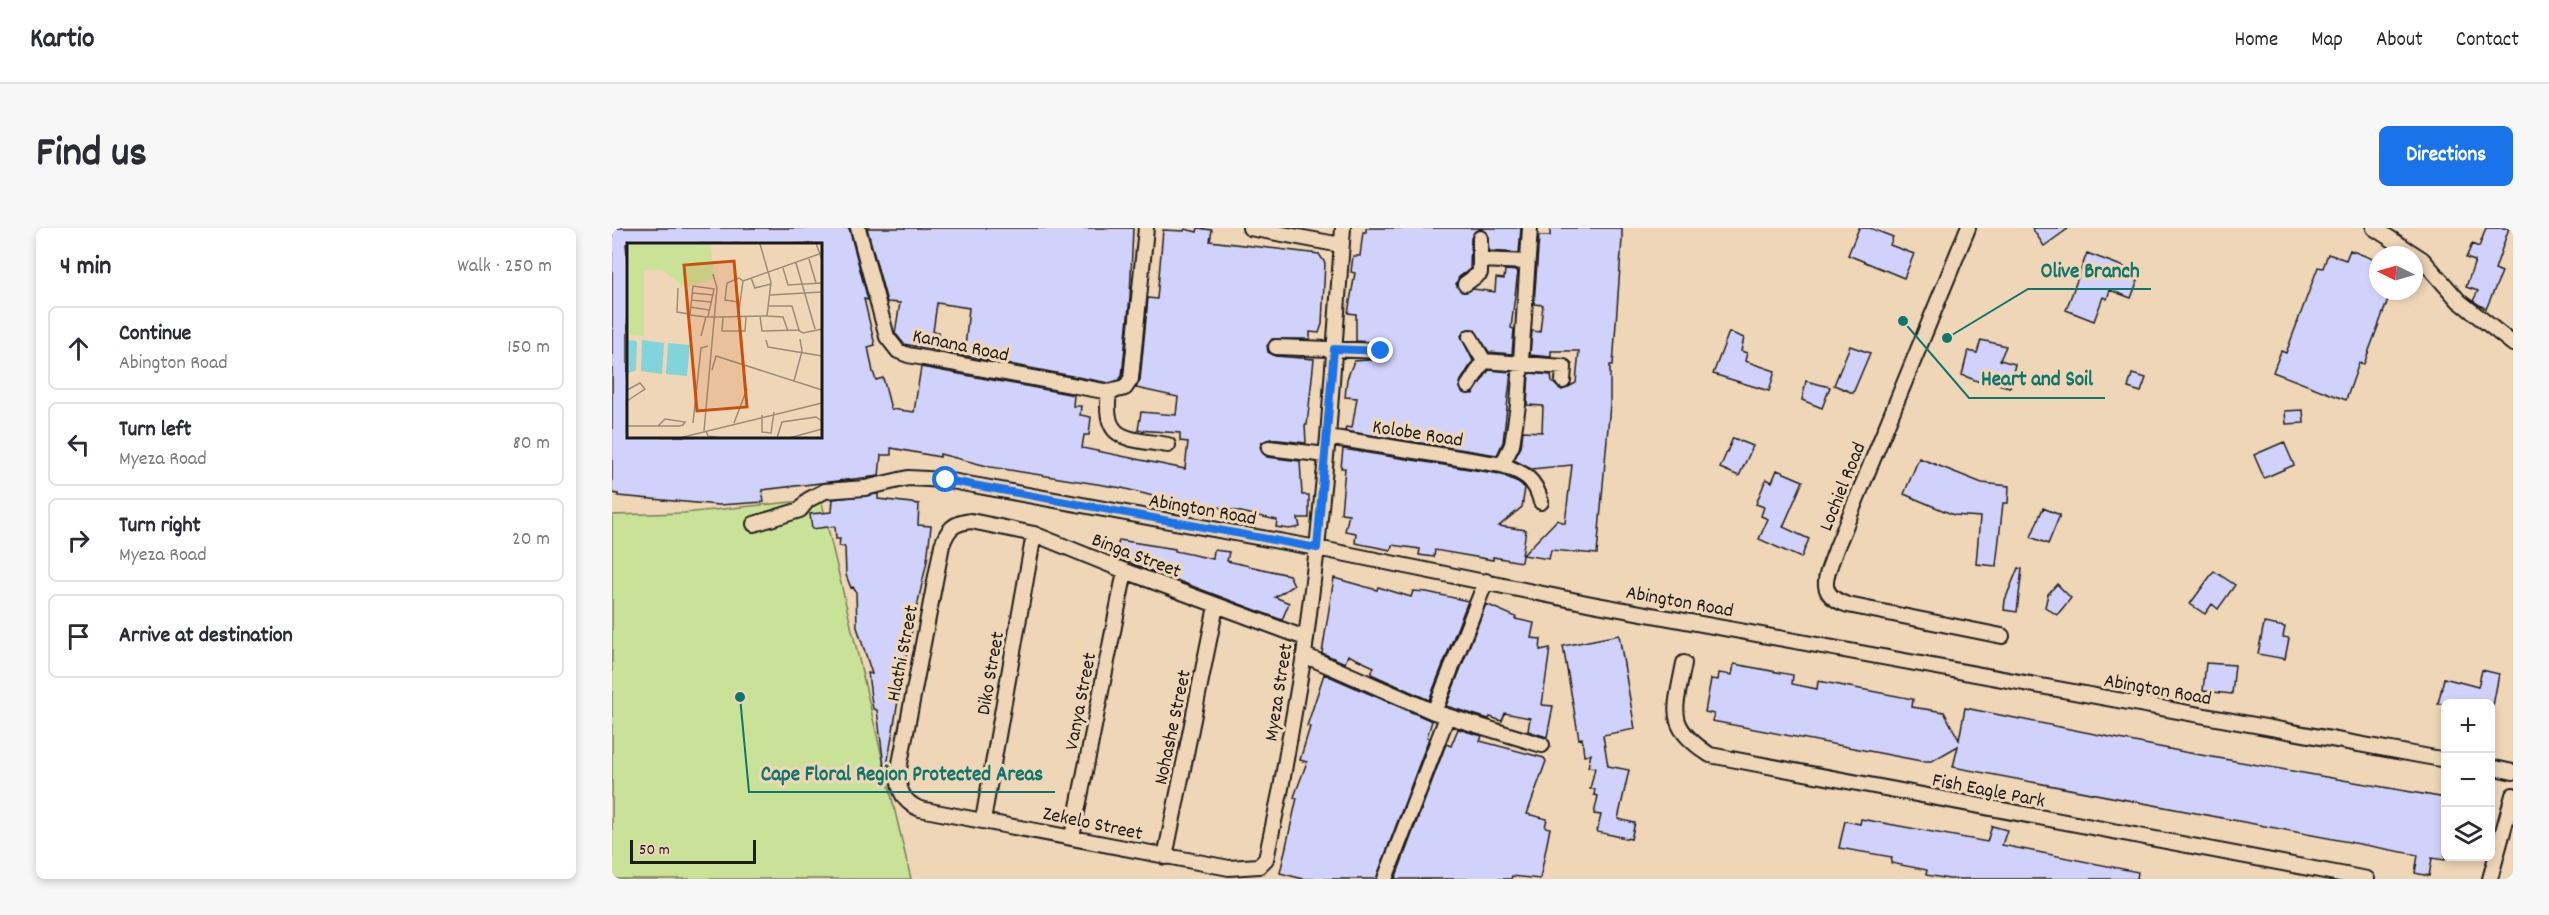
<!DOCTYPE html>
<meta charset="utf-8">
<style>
body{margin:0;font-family:Dekko,sans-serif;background:#f7f7f7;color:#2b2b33}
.controls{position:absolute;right:18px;bottom:18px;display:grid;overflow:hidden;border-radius:9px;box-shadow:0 3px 9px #0003}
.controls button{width:54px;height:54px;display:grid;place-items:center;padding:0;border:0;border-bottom:2px solid #e1e1e2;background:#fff;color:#2b2b33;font:30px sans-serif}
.compass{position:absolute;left:1757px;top:18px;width:54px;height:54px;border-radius:50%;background:#fff;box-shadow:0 3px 9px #0003;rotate:275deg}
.scale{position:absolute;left:18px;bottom:15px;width:126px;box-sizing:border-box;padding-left:6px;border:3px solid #1c1c1c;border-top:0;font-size:16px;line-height:21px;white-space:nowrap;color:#1c1c1c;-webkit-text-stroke:4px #efd6b7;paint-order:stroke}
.stop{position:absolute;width:18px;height:18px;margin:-14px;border:4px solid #1a73e8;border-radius:50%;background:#fff}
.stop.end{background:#1a73e8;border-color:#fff;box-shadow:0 2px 6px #0008}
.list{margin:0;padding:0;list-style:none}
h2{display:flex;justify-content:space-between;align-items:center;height:78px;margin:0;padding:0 24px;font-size:26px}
h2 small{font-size:20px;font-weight:400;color:#7c7c81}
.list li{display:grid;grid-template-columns:39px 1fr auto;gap:18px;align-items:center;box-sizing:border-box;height:84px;margin:0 12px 12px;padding:0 12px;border:2px solid #e1e1e2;border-radius:9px}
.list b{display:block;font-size:22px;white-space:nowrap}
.list p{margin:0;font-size:20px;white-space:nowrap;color:#7c7c81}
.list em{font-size:20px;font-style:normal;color:#7c7c81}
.icon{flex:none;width:33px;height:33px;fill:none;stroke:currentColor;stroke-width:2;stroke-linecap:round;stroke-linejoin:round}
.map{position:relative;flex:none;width:1901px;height:651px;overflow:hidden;border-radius:9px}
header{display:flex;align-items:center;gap:36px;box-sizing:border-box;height:84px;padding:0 30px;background:#fff;border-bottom:2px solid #e1e1e2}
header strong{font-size:28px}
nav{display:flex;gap:33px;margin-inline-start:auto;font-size:21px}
.intro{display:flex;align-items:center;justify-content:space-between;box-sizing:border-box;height:144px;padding:0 36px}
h1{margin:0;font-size:42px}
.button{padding:15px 27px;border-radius:9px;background:#1a73e8;color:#fff;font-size:21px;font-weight:700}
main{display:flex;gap:36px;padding:0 36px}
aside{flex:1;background:#fff;border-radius:9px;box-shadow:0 3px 9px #0003}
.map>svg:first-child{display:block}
</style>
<header>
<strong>Kartio</strong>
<nav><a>Home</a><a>Map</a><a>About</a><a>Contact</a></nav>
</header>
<div class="intro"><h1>Find us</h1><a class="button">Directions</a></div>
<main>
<aside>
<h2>4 min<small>Walk · 250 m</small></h2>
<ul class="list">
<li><svg class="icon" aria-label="ahead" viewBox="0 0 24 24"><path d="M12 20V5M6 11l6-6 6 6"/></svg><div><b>Continue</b><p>Abington Road</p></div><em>150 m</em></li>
<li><svg class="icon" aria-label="left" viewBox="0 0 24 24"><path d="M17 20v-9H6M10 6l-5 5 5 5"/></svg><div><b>Turn left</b><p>Myeza Road</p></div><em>80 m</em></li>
<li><svg class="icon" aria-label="right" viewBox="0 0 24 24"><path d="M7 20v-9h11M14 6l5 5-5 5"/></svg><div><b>Turn right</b><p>Myeza Road</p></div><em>20 m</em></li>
<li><svg class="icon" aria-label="arrive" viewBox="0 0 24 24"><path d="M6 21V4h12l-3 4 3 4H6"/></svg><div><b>Arrive at destination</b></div></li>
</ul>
</aside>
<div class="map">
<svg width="1901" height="651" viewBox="0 0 1901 651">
<rect width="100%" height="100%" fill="#efd6b7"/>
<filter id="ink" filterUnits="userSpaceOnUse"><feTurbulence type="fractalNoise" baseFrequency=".0167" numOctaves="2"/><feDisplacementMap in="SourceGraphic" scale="12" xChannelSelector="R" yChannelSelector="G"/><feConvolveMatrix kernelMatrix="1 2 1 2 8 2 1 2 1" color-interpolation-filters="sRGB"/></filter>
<g filter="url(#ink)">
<path fill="#cae298" stroke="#737f5a" stroke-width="1.5" d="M 209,271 L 299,651 L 0,651 L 0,287 L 72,285 Z"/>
<path fill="#d1d2fb" stroke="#1c1c1c" stroke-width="1.5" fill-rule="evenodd" d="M 0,0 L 237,0 L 256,72 L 252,71 L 263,117 L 256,119 L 261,144 L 264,152 L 271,150 L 279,181 L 302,184 L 309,139 L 462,167 L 461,178 L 469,178 L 468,187 L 479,189 L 477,207 L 472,207 L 470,220 L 573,241 L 576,214 L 568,213 L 568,205 L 526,202 L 529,184 L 564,187 L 566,169 L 524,160 L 528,152 L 536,70 L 545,71 L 551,2 L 572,3 L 573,1 L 585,4 L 586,0 L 600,2 L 598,13 L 707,26 L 713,35 L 710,96 L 707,105 L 698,104 L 698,111 L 660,111 L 655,118 L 656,124 L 663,128 L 702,131 L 695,197 L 693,197 L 694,215 L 658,211 L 650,214 L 648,219 L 655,229 L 688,233 L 690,267 L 697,267 L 697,290 L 686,290 L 688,299 L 677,301 L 664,299 L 665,292 L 611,280 L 540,270 L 541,268 L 510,260 L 379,239 L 328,226 L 328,229 L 279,220 L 279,227 L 269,227 L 267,248 L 150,262 L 152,274 L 107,277 L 6,268 L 6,266 L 0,265 ZM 14,16 L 208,16 L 208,208 L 16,208 L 16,38 Z
M 255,0 L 521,0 L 518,69 L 510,148 L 507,152 L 497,155 L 292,116 L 283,105 L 288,75 L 275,74 ZM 325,75 L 357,80 L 353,120 L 327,115 L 327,104 L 321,104 Z
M 754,0 L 909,0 L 907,25 L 877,23 L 875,5 L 869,1 L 863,3 L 859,10 L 858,41 L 847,49 L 844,56 L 850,64 L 861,61 L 883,64 L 884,50 L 892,51 L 893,42 L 906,43 L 899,100 L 902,101 L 900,126 L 877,124 L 862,101 L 853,102 L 849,108 L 861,133 L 848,154 L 851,165 L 861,166 L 877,142 L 899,144 L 891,214 L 885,227 L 733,203 L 734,199 L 740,200 L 745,170 L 733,169 L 735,151 L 742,133 L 773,131 L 778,124 L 773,115 L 744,113 L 744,86 L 736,85 L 743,45 L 739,44 L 741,28 L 748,28 L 751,4 L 754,4 Z
M 938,0 L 1010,0 L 1010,11 L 1001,137 L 998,137 L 998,176 L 985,326 L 939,322 L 937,331 L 911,327 L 945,292 L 953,295 L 960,237 L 919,241 L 902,232 L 909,219 L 911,203 L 930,204 L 931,178 L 915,177 L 917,145 L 939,147 L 940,154 L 950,162 L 964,155 L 967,123 L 939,123 L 939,129 L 918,127 L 920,103 L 928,104 L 931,77 L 922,76 L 927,8 L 938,8 Z
M 1247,0 L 1258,0 L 1281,9 L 1278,17 L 1302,26 L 1292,50 L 1236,27 Z
M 1420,0 L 1457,0 L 1432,18 Z
M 1874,0 L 1897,0 L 1883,41 L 1890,44 L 1874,81 L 1861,73 L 1866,63 L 1854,59 L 1863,33 L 1854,30 L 1860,16 L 1867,19 Z
M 1738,22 L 1766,33 L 1766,63 L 1778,66 L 1752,136 L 1747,135 L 1734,172 L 1661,144 L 1669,123 L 1674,125 L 1706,39 L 1711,40 L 1716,26 L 1734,32 Z
M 1475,25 L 1520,42 L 1517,49 L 1526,52 L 1519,70 L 1498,62 L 1495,71 L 1491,69 L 1482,93 L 1454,82 Z
M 1117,104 L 1132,110 L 1129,123 L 1135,125 L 1133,133 L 1163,143 L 1157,163 L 1101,146 Z
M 1369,112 L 1394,118 L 1388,132 L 1403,136 L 1398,159 L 1374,153 L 1373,156 L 1350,147 L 1356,123 L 1365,125 Z
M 1238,118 L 1258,125 L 1241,165 L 1222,157 Z
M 1520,146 L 1534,150 L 1529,164 L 1516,160 Z
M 1194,153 L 1218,159 L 1210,180 L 1190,172 Z
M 1691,182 L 1692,195 L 1674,196 L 1673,183 Z
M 1121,210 L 1141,218 L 1127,248 L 1108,240 Z
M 1672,214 L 1682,237 L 1652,250 L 1642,227 Z
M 731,221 L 888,246 L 906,254 L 913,260 L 910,279 L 887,298 L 914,302 L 909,334 L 881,329 L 881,332 L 823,322 L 822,329 L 807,327 L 808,321 L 780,317 L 779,322 L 743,315 L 744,305 L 733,303 L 737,286 L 729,285 L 733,240 L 729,240 Z
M 1307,230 L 1370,255 L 1397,258 L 1396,275 L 1391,275 L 1384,338 L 1364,336 L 1368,289 L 1342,287 L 1292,266 Z
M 1165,242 L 1191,253 L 1171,299 L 1197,311 L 1189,330 L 1147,311 L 1156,291 L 1149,288 L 1152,279 L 1144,276 L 1154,251 L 1160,254 Z
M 266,266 L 266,271 L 307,276 L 306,297 L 319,298 L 315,333 L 291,443 L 275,538 L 272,538 L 265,482 L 261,481 L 259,469 L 256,445 L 260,446 L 245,399 L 244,364 L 241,359 L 239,360 L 234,347 L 233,319 L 227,318 L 228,311 L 224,311 L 223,298 L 200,301 L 198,286 L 220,284 L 221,271 Z
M 1431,280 L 1448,287 L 1436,316 L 1419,309 Z
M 507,312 L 563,321 L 563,323 L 601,331 L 602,322 L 617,324 L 615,333 L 677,347 L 682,357 L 663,369 L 677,375 L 670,392 L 503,329 Z
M 1406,340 L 1410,341 L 1405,384 L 1392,382 L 1393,372 Z
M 1602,343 L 1623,357 L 1606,381 L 1600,376 L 1593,386 L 1578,376 Z
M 722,350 L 765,362 L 766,359 L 799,369 L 801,363 L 815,364 L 856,373 L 817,472 L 759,446 L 762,439 L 736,427 L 733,435 L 710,425 Z
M 1445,356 L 1459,370 L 1445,387 L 1433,379 L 1436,366 Z
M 874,376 L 904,389 L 903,391 L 922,395 L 919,410 L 929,411 L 928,422 L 938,420 L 930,477 L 941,478 L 935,509 L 916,503 L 918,490 L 893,485 L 890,493 L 878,489 L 877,491 L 834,478 Z
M 1652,395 L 1673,399 L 1671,409 L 1677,410 L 1673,431 L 1646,426 Z
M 1007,407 L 1023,501 L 991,507 L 996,538 L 1017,542 L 1006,591 L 1023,595 L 1019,611 L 985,604 L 989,587 L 982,586 L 986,568 L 982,567 L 983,561 L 978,561 L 983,540 L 976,539 L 979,526 L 972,528 L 970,510 L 967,511 L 951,418 Z
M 1594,435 L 1623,437 L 1620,466 L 1591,463 Z
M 1122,436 L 1181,447 L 1180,456 L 1205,461 L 1206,453 L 1301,471 L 1300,479 L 1332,484 L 1347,512 L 1353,480 L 1572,524 L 1833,570 L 1833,632 L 1820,630 L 1817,648 L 1803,645 L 1806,627 L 1341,539 L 1346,518 L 1320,533 L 1309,533 L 1100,493 L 1102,486 L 1093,484 L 1099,451 L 1106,452 L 1107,445 L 1120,447 Z
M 1870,442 L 1887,446 L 1881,478 L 1878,476 L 1826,476 L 1832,450 L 1866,459 Z
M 712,446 L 820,493 L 815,509 L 817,510 L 764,651 L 691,651 L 668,645 L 685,570 L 682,569 L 695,534 L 688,532 L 698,499 L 695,498 Z
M 846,501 L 870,508 L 868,513 L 932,530 L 934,533 L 915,586 L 935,591 L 933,599 L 938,600 L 928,651 L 900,648 L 899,651 L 783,651 L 834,516 L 839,518 Z
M 1249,591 L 1375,614 L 1380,598 L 1395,602 L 1390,617 L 1526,644 L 1525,651 L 1337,651 L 1314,647 L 1315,642 L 1279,635 L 1280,629 L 1227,620 L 1233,593 L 1248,596 Z"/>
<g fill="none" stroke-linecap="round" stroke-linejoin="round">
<defs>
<path id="minor" d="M 246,0 L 275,109 L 286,123 L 296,127 L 497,164 L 513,160 L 519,151 L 534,0
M 638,0 L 729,17
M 1356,0 L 1224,321 C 1215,347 1202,366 1236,377 L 1390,408
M 1762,0 L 1810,31 L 1847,73 L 1901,116
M 869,32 L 915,34
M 853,56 L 868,45 L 868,10
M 858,109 L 872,133
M 664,119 L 769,123
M 872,133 L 952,139 L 951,153
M 856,158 L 872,133
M 497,164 C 490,215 516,210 556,217
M 716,209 L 890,237 L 900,217 L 906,177 L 918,0
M 657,220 L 714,227
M 890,237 C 912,245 923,250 929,274
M 142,296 L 188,282 L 196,272 L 213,263 L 253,260 L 296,250 L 334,252 L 705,320 L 980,376 L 1834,532
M 693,410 L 513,343 L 422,306 L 359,293 C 341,295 336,301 330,317 L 286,546 C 287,563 291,574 308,581 L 617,640 L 647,638 L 654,631 L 669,560 L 692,427 L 705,320 L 716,209 L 731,0
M 692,427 L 822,484 L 930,517
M 1072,435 C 1063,484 1053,497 1098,527 L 1755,651
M 822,484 L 874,353
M 1878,539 L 1901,544
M 371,592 L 422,306
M 460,609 L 513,343
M 553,629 L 604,378
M 773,651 L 835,489
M 1878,651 L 1901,567"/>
</defs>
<use href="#minor" stroke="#1c1c1c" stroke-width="18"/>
<use href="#minor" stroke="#efd6b7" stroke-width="14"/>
</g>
</g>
<g fill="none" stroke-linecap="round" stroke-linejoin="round" filter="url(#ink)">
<path stroke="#1a73e8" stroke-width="8" d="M 334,252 L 705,320 L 722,121 L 769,123"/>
</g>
<g text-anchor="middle" stroke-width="6" stroke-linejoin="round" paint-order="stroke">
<g font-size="20" fill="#1c1c1c" stroke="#efd6b7">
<text transform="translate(349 116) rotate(12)" y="7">Kanana Road</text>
<text transform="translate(806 204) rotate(9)" y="7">Kolobe Road</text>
<text transform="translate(1229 258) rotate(-68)" y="7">Lochiel Road</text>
<text transform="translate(591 280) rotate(10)" y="7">Abington Road</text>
<text transform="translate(525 326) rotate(21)" y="7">Binga Street</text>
<text transform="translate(1068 372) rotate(10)" y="7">Abington Road</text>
<text transform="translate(289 425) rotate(-79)" y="7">Hlathi Street</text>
<text transform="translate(377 445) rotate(-80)" y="7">Diko Street</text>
<text transform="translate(1546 460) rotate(10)" y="7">Abington Road</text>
<text transform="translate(665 464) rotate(-81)" y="7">Myeza Street</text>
<text transform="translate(467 473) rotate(-79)" y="7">Vanya Street</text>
<text transform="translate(559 499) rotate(-78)" y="7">Nohashe Street</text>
<text transform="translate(1377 561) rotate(11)" y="7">Fish Eagle Park</text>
<text transform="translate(481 594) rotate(12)" y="7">Zekelo Street</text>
</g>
</g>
<g transform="translate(15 15)">
<rect width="195" height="195" fill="#efd6b7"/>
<path d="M 0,0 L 95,0 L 83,2 L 88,35 L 58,45 L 35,27 L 17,27 L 17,93 L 0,92 Z" fill="#cae298"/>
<path d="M 0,97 L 10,98 L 9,127 L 0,131 ZM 15,97 L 37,100 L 35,131 L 14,128 ZM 41,100 L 63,102 L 60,133 L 39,131 Z" fill="#82d4da"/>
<path fill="none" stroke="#9b8c79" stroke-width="1.5" d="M 189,0 L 195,17M 182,16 L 189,40M 169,20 L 188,86M 156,25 L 161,42 L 195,40M 124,35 L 128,45 L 144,41M 116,38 L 195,10M 51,45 L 50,69 L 62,71M 65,50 L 87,52M 143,52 L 195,49M 64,57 L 84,59M 63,64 L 82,67M 133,73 L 135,88 L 172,87 L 165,63 L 142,63M 140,73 L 156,74 L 161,88M 81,74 L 87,46 L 66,43 L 63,72 L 79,74 L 91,74 L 140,73 L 144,39 L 133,1M 96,74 L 95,88 L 118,88 L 119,74M 111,74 L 116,38 L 112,35 L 100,40 L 98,57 L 112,59M 171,87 L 176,90 L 195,86M 74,93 L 79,74M 139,97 L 141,104 L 195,113M 85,127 L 89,113 L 195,147M 167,138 L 175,108 L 173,96M 0,147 L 13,140 L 18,146 L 0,158M 135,172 L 135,189 L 144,190 L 147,169M 66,180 L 74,105 L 81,103M 107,180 L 120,146M 0,183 L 52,183 L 56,182 L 58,179 L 38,176 L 31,183M 77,188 L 90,45 L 86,31M 79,188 L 81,193 L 96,195M 52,195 L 195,160M 150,195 L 155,179 L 189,174 L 195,178M 162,195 L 195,186"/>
<path fill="#c9500e" fill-opacity="0.15" stroke="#c9500e" stroke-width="3" d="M 107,18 L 120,164 L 70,168 L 57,22 Z"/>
<rect width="195" height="195" fill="none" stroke="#1c1c1c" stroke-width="3"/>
</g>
<path fill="none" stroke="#0f766e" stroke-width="2" d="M1335 110L1416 61H1539M1291 93L1357 170H1493M128 469L137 564H443"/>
<g fill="#0f766e" stroke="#efd6b7" stroke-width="2">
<circle cx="1335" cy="110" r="6"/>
<circle cx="1291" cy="93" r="6"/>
<circle cx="128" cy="469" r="6"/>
</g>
<g font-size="21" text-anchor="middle" font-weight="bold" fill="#0f766e" stroke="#efd6b7" stroke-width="6" stroke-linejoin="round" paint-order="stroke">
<text x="1478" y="49">Olive Branch</text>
<text x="1425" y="157">Heart and Soil</text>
<text x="290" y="552">Cape Floral Region Protected Areas</text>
</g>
</svg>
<div class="controls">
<button>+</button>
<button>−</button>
<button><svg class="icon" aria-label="layers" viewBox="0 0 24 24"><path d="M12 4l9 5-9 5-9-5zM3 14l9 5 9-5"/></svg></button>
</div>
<svg class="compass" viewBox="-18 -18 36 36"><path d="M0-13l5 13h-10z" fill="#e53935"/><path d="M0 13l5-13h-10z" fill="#7c7c81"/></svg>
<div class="scale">50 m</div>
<div class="stop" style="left:334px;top:252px"></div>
<div class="stop end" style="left:769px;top:123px"></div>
</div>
</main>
